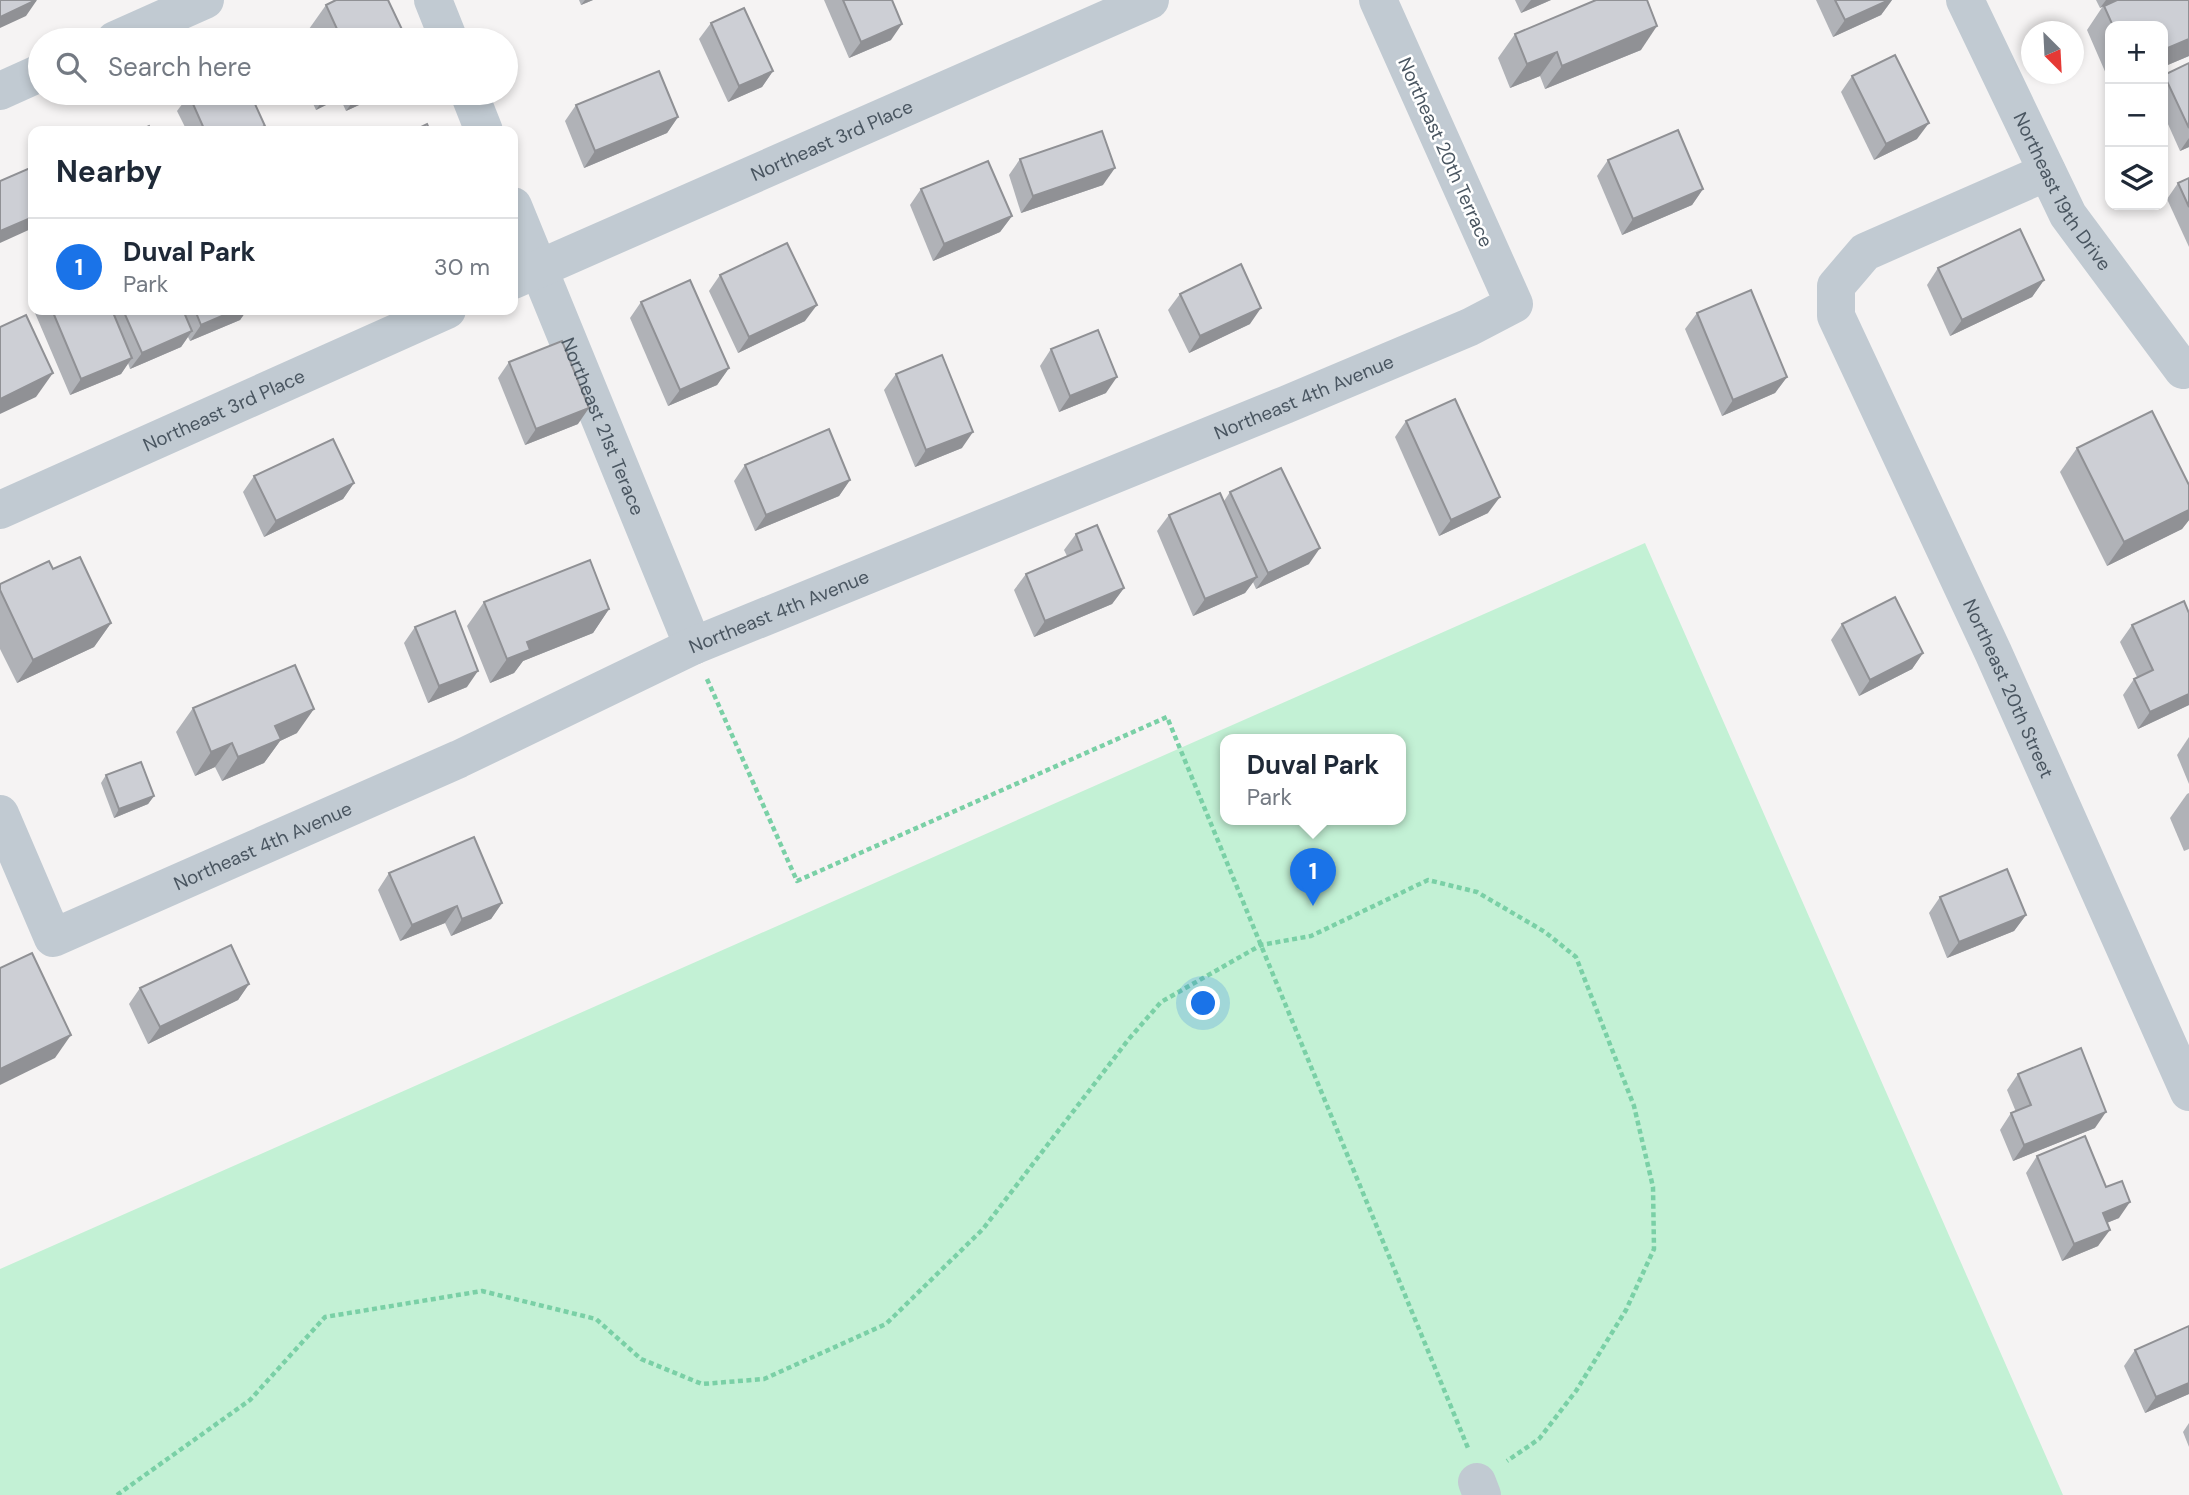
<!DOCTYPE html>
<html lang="en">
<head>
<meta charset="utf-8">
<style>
  body { margin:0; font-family:"DM Sans",sans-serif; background:#f2f2f3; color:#1f2937 }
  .controls { position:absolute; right:21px; top:21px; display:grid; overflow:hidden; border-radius:14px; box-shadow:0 4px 10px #0003 }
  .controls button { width:63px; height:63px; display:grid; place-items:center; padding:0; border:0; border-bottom:2px solid #e0e1e3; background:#fff; color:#1f2937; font:35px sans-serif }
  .compass { position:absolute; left:2021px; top:21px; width:63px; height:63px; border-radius:50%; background:#fff; box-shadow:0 4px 10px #0003; rotate:156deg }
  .you { position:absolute; left:1204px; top:1004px; width:24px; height:24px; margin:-18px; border:5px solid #fff; border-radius:50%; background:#1a73e8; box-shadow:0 0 0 10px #1a73e833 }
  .badge { display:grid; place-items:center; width:46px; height:46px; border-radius:50%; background:#1a73e8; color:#fff; font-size:23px; font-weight:700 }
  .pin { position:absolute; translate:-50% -58px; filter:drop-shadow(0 2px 4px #0008) }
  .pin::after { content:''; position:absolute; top:37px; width:24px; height:21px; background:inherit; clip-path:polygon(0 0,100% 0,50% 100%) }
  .popup { position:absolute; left:1220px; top:734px; width:186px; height:91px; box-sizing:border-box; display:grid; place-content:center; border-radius:14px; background:#fff; filter:drop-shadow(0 2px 5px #0005); font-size:23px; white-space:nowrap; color:#747a83 }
  .popup b { font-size:26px; color:#1f2937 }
  .popup::after { content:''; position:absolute; left:50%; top:100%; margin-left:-14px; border:14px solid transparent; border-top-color:#fff }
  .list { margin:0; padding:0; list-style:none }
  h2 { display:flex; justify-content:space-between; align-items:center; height:91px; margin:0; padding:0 28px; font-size:30px }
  h2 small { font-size:23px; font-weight:400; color:#747a83 }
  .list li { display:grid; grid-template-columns:46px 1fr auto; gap:21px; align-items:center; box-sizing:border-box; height:98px; padding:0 28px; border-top:2px solid #e0e1e3 }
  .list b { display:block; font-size:26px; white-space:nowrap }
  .list p { margin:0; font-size:23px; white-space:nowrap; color:#747a83 }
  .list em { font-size:23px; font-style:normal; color:#747a83 }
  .icon { flex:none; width:38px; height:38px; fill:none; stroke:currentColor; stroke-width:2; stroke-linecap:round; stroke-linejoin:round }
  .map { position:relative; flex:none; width:2189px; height:1495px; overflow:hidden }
  .search { position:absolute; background:#fff; box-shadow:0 4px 10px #0003; left:28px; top:28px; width:490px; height:77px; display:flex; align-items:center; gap:18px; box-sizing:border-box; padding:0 24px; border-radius:38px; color:#747a83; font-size:26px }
  .panel { position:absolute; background:#fff; box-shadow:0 4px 10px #0003; left:28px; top:126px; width:490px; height:189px; border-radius:14px }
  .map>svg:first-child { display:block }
</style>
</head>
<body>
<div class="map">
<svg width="2189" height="1495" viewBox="0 0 2189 1495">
  <rect width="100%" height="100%" fill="#f5f3f3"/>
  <path fill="#c3f1d5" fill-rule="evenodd" d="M1645 543 2063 1495H0V1269ZM1226 740H1400V820H1226Z"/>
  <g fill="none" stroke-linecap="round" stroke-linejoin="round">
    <g stroke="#7ad0a6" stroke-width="4.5" stroke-dasharray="5 3.5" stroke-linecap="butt">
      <polyline points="707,679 797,881 1167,717 1468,1448"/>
      <polyline points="117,1495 250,1400 325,1317 482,1291 596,1319 641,1359 702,1384 764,1379 886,1324 983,1229 1128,1040 1161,1002 1261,945 1311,936 1428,880 1477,892 1545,932 1576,957 1634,1106 1653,1187 1654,1249 1626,1310 1576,1391 1539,1439 1507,1461"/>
    </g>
    <g stroke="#c1cad2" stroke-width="38">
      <polyline points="433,0 449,40"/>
      <path id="s1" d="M1965 0 2068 215 2183 370"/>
      <polyline points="115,40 205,0"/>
      <polyline points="0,91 40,73"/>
      <polyline points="469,93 484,131"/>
      <path id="s2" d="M2047 172 1865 252 1836 286V316L1993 652 2189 1092"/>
      <path id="s3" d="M513 206 693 646"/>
      <path id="s4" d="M513 280 1150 0"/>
      <path id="s5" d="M0 510 447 310"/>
      <path id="s6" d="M0 814 53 938 459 759 693 646 1285 405 1470 327 1514 304 1378 0"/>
      <polyline points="1477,1482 1482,1495"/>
    </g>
  </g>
  <g fill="#b0b2b7">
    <polygon points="579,0 593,0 581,5"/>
    <polygon points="824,0 892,0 891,40 849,58"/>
    <polygon points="1515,0 1551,0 1521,13"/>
    <polygon points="1816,0 1892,0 1881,15 1833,37"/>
    <polygon points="2096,0 2189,0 2189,56 2163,67 2163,26 2110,26 2110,83 2087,30 2103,6 2100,8"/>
    <polygon points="326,5 407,40 315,40 309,29"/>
    <polygon points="711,23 773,71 762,87 728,102 699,39"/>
    <polygon points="1515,34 1641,50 1545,89 1540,76 1510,88 1498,58"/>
    <polygon points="2189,63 2189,147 2180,151 2163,113 2163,77"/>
    <polygon points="1852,76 1917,139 1874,160 1841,92"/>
    <polygon points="308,93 385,93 346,111 340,98 316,110"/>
    <polygon points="189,95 265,126 261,131 187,131 177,111"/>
    <polygon points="576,105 678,117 667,133 584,168 565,121"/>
    <polygon points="1020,159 1103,185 1021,213 1009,175"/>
    <polygon points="1608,160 1703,189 1692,205 1622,235 1597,176"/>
    <polygon points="2189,178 2189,247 2167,199 2178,183"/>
    <polygon points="921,189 1012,216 1000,232 933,261 910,205"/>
    <polygon points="1938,268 2044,280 2032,297 1950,336 1927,285"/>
    <polygon points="720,275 805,321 738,353 709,291"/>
    <polygon points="1180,294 1250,324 1189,353 1168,310"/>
    <polygon points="641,302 729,368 717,385 668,406 630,318"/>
    <polygon points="37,310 247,310 240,320 190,341 188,337 181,347 130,369 128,363 121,374 70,395 35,313"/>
    <polygon points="1697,313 1787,377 1775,393 1722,416 1685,329"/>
    <polygon points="1051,349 1106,393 1059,412 1040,366"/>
    <polygon points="509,362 578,424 525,445 498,378"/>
    <polygon points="896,374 962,448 915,467 884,390"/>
    <polygon points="1406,421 1488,513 1439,536 1395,437"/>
    <polygon points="2077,448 2189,485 2189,520 2182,529 2107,566 2060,472"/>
    <polygon points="745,465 850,480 839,496 755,531 734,481"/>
    <polygon points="254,476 354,483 343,499 264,537 243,492"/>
    <polygon points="1230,492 1309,564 1256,589 1253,582 1245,593 1193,616 1157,531 1169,515 1224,501"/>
    <polygon points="1076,534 1124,588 1112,604 1034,637 1014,590 1026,574 1067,556 1064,550"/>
    <polygon points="53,569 111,623 94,647 17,683 0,649 0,584"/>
    <polygon points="484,602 609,609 593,633 523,661 514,673 490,683 467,626"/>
    <polygon points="1842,624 1923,653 1912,669 1859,696 1831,640"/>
    <polygon points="2132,625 2189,705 2138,729 2123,695 2134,679 2137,677 2120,642"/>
    <polygon points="415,627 467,687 428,703 404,643"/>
    <polygon points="193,708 297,733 280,741 264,763 222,781 215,767 195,776 176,732"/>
    <polygon points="2189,737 2189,784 2177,755"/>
    <polygon points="106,775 154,796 148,804 114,818 101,783"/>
    <polygon points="2189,793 2189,849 2184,851 2170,818 2187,794"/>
    <polygon points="389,873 502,903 491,919 451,936 445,923 400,941 378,890"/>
    <polygon points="1940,897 2026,915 2014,931 1947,958 1929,913"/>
    <polygon points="249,984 238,1000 148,1044 129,1004 140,988"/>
    <polygon points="2018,1074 2095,1128 2013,1161 2000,1130 2011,1113 2016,1112 2007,1090"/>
    <polygon points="2037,1156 2119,1218 2107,1223 2098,1246 2062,1261 2026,1173"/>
    <polygon points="2189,1326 2189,1394 2145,1413 2124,1366 2135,1350"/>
    <polygon points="2189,1423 2189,1447 2183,1432"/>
  </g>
  <g fill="#909195">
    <polygon points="37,0 26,16 0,28 0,17"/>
    <polygon points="585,0 593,0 581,5"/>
    <polygon points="1531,0 1551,0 1521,13"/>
    <polygon points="1889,0 1892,0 1881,15 1833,37 1845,20"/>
    <polygon points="2106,0 2117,0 2100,8"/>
    <polygon points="902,24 891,40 849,58 861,42"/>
    <polygon points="1657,26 1641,50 1545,89 1562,66"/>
    <polygon points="2189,39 2189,56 2163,67 2163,50"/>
    <polygon points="1557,52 1540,76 1510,88 1527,64"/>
    <polygon points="773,71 762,87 728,102 739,86"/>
    <polygon points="328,93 344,93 340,98 316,110"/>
    <polygon points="359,93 385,93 346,111"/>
    <polygon points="678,117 667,133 584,168 595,151"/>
    <polygon points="1929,123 1917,139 1874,160 1886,144"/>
    <polygon points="265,126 261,131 253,131"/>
    <polygon points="2189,138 2189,147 2180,151"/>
    <polygon points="1115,168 1103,185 1021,213 1033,196"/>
    <polygon points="1703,189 1692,205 1622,235 1633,219"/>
    <polygon points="1012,216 1000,232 933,261 944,244"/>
    <polygon points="33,217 33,228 0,243 0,231"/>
    <polygon points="2044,280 2032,297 1950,336 1962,320"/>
    <polygon points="817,305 805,321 738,353 749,337"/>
    <polygon points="1261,308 1250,324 1189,353 1200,336"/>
    <polygon points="236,310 247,310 240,320 190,341 201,325"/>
    <polygon points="192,331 181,347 130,369 142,353"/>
    <polygon points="132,358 121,374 70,395 81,379"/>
    <polygon points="729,368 717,385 668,406 680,390"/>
    <polygon points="53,373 36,397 0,414 0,399"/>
    <polygon points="1117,377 1106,393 1059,412 1070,396"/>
    <polygon points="1787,377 1775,393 1722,416 1733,400"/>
    <polygon points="589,408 578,424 525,445 536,429"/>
    <polygon points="973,432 962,448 915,467 926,450"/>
    <polygon points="850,480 839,496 755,531 766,515"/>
    <polygon points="354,483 343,499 264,537 276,521"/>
    <polygon points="1500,497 1488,513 1439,536 1451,520"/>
    <polygon points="2189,510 2189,520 2182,529 2107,566 2124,542"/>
    <polygon points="1320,548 1309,564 1256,589 1268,573"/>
    <polygon points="1257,577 1245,593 1193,616 1205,599"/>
    <polygon points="1124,588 1112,604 1034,637 1045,621"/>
    <polygon points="609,609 593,633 523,661 514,673 490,683 507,659 527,642"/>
    <polygon points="111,623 94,647 17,683 33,660"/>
    <polygon points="1923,653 1912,669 1859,696 1870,680"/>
    <polygon points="478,671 467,687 428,703 439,686"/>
    <polygon points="2189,694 2189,705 2138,729 2150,712"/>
    <polygon points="314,709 297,733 280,741 264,763 222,781 238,757 275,726"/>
    <polygon points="232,743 215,767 195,776 211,752"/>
    <polygon points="154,796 148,804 114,818 119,809"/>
    <polygon points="502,903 491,919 451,936 462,919"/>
    <polygon points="457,906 445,923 400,941 412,925"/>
    <polygon points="2026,915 2014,931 1947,958 1959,942"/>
    <polygon points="249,984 238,1000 148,1044 160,1027"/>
    <polygon points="71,1035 55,1058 0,1085 0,1069"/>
    <polygon points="2106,1112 2095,1128 2013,1161 2024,1145"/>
    <polygon points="2130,1202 2119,1218 2091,1229 2103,1213"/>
    <polygon points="2110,1230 2098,1246 2062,1261 2074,1244"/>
    <polygon points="2189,1383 2189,1394 2145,1413 2156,1397"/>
  </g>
  <g fill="#cdcfd5" stroke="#909195" stroke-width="2">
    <polygon points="0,0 36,0 0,17"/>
    <polygon points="336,0 388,0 407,40 342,40 326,5"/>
    <polygon points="843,0 892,0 902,24 861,42"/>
    <polygon points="1596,0 1647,0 1657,26 1562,66 1557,52 1527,64 1515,34"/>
    <polygon points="1835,0 1889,0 1845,20"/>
    <polygon points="2117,0 2189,0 2189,39 2163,50 2163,26 2113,26 2104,6"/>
    <polygon points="744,8 773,71 739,86 711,23"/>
    <polygon points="1895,55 1929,123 1886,144 1852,76"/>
    <polygon points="2189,63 2189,128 2164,75"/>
    <polygon points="659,71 678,117 595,151 576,105"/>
    <polygon points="193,93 250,93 265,126 253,131 205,131 189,95"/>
    <polygon points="427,124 430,131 413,131"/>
    <polygon points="149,126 151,131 138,131"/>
    <polygon points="1678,130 1703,189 1633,219 1608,160"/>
    <polygon points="1102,131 1115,168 1033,196 1020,159"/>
    <polygon points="988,161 1012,216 944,244 921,189"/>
    <polygon points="30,168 33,176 33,217 0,231 0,181"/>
    <polygon points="2189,178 2189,207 2178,183"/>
    <polygon points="2020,229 2044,280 1962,320 1938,268"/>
    <polygon points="787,243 817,305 749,337 720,275"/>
    <polygon points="1241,264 1261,308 1200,336 1180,294"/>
    <polygon points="690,280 729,368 680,390 641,302"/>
    <polygon points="1751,290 1787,377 1733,400 1697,313"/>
    <polygon points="52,310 112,310 132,358 81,379"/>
    <polygon points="123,310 183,310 192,331 142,353"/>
    <polygon points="195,310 236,310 201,325"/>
    <polygon points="26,315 53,373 0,399 0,327"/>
    <polygon points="1098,330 1117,377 1070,396 1051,349"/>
    <polygon points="562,341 589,408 536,429 509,362"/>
    <polygon points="942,355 973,432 926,450 896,374"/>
    <polygon points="1455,399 1500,497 1451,520 1406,421"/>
    <polygon points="2152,411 2189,485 2189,510 2124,542 2077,448"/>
    <polygon points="829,429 850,480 766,515 745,465"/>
    <polygon points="333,439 354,483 276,521 254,476"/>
    <polygon points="1281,468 1320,548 1268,573 1230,492"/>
    <polygon points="1220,493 1257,577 1205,599 1169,515"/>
    <polygon points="1097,525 1124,588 1045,621 1026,574 1082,550 1076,534"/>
    <polygon points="80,557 111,623 33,660 0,590 0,584 49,561 53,569"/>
    <polygon points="590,560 609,609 527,642 530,650 507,659 484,602"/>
    <polygon points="1895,597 1923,653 1870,680 1842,624"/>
    <polygon points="2184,601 2189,613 2189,694 2150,712 2134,679 2153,670 2132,625"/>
    <polygon points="455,611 478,671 439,686 415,627"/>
    <polygon points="295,665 314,709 275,726 281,739 238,757 232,743 211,752 193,708"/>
    <polygon points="141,762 154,796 119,809 106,775"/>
    <polygon points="474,837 502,903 462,919 457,906 412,925 389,873"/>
    <polygon points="2007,869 2026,915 1959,942 1940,897"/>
    <polygon points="231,945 249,984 160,1027 140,988"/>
    <polygon points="32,953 71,1035 0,1069 0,968"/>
    <polygon points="2081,1048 2106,1112 2024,1145 2011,1113 2031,1105 2018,1074"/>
    <polygon points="2085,1136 2106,1187 2122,1181 2130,1202 2103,1213 2110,1230 2074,1244 2037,1156"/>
    <polygon points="2189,1326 2189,1383 2156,1397 2135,1350"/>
  </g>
  <g text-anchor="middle" stroke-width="5" stroke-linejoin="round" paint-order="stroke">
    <g font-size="19" fill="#4a5661" stroke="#fff">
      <text dy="7" stroke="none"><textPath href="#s4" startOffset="348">Northeast 3rd Place</textPath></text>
      <text transform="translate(1446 152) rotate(66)" y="7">Northeast 20th Terrace</text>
      <text dy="7" stroke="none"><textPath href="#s1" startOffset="215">Northeast 19th Drive</textPath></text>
      <text dy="7" stroke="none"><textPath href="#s6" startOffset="1498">Northeast 4th Avenue</textPath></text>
      <text dy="7" stroke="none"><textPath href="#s5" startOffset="245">Northeast 3rd Place</textPath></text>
      <text dy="7" stroke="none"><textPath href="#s3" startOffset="238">Northeast 21st Terace</textPath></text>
      <text dy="7" stroke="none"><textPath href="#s6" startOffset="931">Northeast 4th Avenue</textPath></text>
      <text dy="7" stroke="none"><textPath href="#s2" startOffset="684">Northeast 20th Street</textPath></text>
      <text dy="7" stroke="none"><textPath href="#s6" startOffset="364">Northeast 4th Avenue</textPath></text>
    </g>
  </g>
</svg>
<div class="controls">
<button>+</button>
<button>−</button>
<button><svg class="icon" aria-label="layers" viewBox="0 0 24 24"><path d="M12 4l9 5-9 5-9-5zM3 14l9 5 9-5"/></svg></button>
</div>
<svg class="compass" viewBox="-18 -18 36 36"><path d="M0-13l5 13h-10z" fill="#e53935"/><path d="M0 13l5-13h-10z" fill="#747a83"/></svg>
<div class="you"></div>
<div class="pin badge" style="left:1313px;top:906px">1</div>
<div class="popup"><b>Duval Park</b>Park</div>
<div class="search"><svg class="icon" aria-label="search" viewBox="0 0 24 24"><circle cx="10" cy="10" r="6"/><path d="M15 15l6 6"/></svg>Search here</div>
<section class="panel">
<h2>Nearby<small></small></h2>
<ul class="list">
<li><span class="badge">1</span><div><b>Duval Park</b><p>Park</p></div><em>30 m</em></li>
</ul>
</section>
</div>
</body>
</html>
